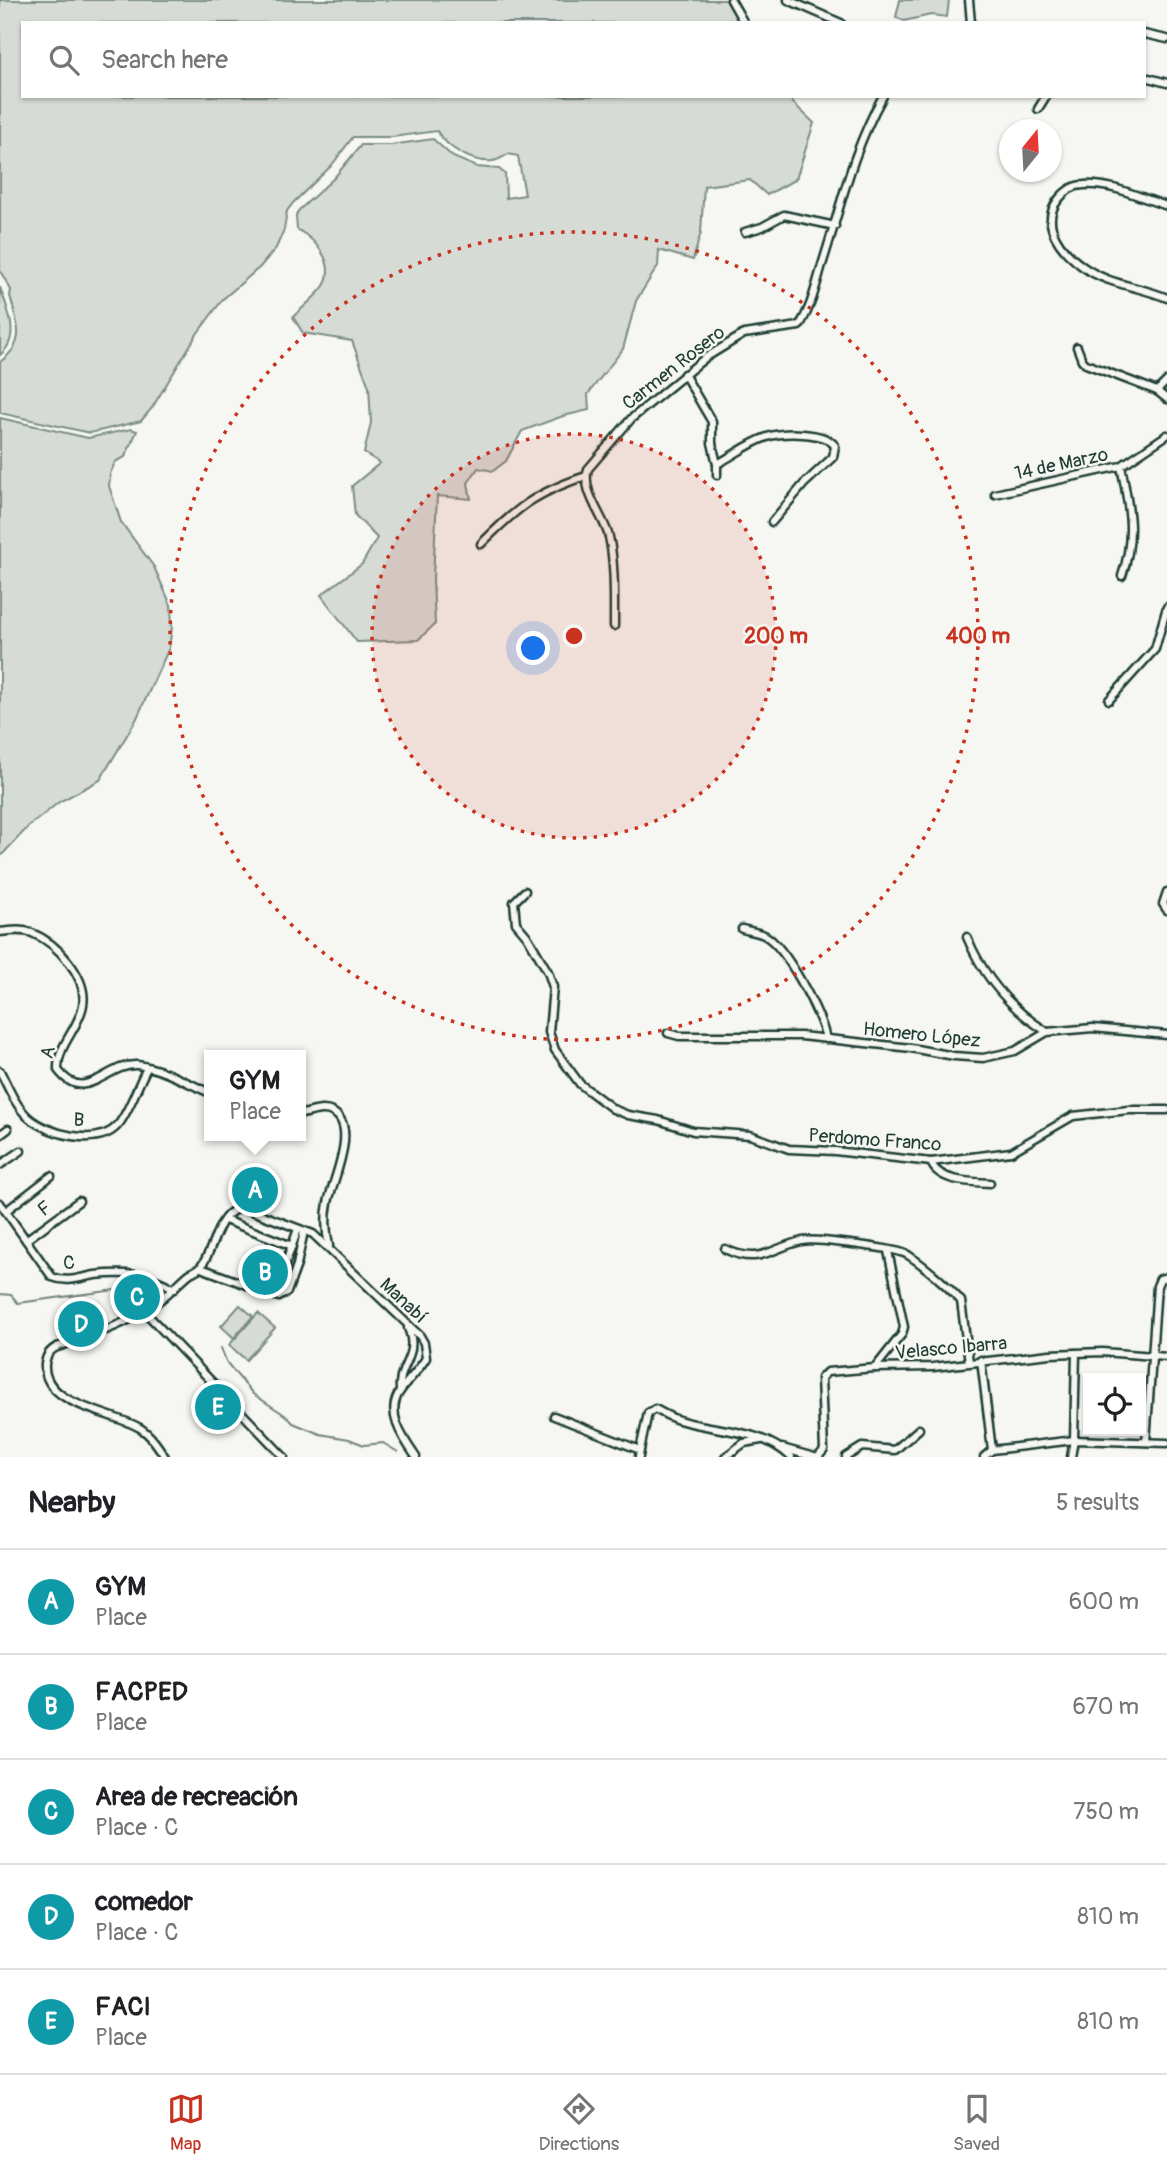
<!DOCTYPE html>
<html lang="en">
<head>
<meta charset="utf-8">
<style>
  body { margin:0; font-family:Pangolin,sans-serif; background:#f2f2f2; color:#202124 }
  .controls { position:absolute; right:21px; bottom:21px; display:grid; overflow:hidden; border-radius:0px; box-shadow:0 2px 5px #0004 }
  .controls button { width:63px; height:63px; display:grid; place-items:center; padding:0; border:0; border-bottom:2px solid #e0e0e0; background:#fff; color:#202124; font:35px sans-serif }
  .compass { position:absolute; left:999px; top:119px; width:63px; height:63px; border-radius:50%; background:#fff; box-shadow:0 2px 5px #0004; rotate:18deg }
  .you { position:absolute; left:534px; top:649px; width:24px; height:24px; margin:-18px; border:5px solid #fff; border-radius:50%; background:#1a73e8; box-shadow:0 0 0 10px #1a73e833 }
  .badge { display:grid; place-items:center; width:46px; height:46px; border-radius:50%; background:#c8321e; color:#fff; font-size:23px; font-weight:700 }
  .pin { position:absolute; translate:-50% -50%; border:4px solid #fff; box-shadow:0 2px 7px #0006 }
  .popup { position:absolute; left:204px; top:1050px; width:102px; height:91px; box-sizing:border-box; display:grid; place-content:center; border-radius:0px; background:#fff; filter:drop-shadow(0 2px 5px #0005); font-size:23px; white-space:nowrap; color:#757577 }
  .popup b { font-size:26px; color:#202124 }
  .popup::after { content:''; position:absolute; left:50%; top:100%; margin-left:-14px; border:14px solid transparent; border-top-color:#fff }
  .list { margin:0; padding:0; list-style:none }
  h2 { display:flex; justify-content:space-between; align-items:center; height:91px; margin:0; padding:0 28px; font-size:30px }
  h2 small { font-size:23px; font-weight:400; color:#757577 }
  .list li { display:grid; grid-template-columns:46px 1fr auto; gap:21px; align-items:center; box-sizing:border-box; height:105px; padding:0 28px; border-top:2px solid #e0e0e0 }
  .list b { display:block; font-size:26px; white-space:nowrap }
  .list p { margin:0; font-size:23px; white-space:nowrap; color:#757577 }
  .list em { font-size:23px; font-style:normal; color:#757577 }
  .icon { flex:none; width:38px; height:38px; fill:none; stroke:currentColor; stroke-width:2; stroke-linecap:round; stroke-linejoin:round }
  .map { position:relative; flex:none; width:1167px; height:1457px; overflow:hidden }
  .search { position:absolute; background:#fff; box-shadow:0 2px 5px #0004; left:21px; right:21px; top:21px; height:77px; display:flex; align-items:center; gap:18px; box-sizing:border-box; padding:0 24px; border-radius:0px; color:#757577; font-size:26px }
  .sheet { height:616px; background:#fff }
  nav { display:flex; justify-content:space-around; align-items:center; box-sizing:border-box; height:98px; border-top:2px solid #e0e0e0; background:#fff; font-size:19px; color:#757577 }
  nav a { display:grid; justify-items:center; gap:4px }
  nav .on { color:#c8321e }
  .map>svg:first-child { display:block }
</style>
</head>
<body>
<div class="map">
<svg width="1167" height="1457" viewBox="0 0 1167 1457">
  <rect width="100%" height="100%" fill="#f6f6f2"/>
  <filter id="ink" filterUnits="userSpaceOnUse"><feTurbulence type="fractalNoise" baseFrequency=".0143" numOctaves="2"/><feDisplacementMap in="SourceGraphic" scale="14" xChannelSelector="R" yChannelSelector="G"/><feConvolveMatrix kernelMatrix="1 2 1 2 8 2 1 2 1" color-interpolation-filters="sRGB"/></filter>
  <g filter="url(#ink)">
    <g fill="#d6dbd6" stroke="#7a8c85" stroke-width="2">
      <path d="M0 0H728L741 23H23V96H793L792 102 814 123 796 179 767 195 750 180 704 186 701 232 693 260 659 250 658 266 636 301 623 349 588 394 589 410 563 416 522 431 506 461 493 471 478 468 468 483 471 499 437 496 433 579 435 624 418 640 357 642 321 595 362 564 377 538 355 515 352 486 380 463 364 453 371 423 369 387 352 341 303 333 293 317C301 308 320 294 325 284 336 261 314 239 297 229L296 216 298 211 334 178 361 145H391L433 139 453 157 477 167 499 169 505 174 506 198 525 195 518 156 508 154C503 157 498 161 492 161 472 163 447 148 437 131L392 137H353L331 166 293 203 287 211 284 230 276 248 260 267 223 299 197 334 152 408 141 421 90 433 0 413V362C28 342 17 323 10 296L11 290 0 271Z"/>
      <polygon points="900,0 949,0 947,17 931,15 904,21 896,17"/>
      <path d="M0 287C7 309 22 337 0 355Z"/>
      <polygon points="0,418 88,438 131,429 137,431 125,457 115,462 110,474 109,486 121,522 154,567 171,605 172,627 169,648 136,720 100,780 59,802 28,827 0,857"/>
      <polygon points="240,1305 253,1316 234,1338 221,1326"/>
      <polygon points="258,1313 275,1328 246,1360 229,1345"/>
    </g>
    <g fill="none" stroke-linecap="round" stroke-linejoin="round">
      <g stroke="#72847d" stroke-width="2">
        <polyline points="0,1294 11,1295 18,1303 138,1287 155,1290"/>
        <polyline points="221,1348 227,1363 253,1394 288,1417 293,1423 320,1434 349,1439 364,1445 383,1443 398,1452"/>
      </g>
      <g stroke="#1f3d34" stroke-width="11">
        <g id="street">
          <polyline points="731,0 744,23"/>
          <polyline points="788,0 841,23"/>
          <polyline points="969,0 971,23"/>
          <polyline points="1144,34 1167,39"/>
          <polyline points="1149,78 1167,83"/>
          <polyline points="1038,109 1046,96"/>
          <path d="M1167 206C1141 198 1112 183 1084 185 1073 185 1065 191 1058 200 1039 225 1062 251 1082 266 1108 285 1139 286 1167 298"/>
          <polyline points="745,232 762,227 784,215 835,226"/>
          <polyline points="1077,347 1082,360 1086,364 1157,391 1167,399"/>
          <polyline points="684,374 712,422 712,443 717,464 717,475"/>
          <polyline points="1157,391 1167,381"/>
          <path d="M717 464C733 456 749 443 767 437 783 432 825 431 835 446L833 457 804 484 772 522"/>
          <path d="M1121 466C1129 507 1136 535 1122 576"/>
          <polyline points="995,494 1121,466 1167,435"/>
          <path d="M481 544C518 507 535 493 586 476"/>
          <path d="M614 626C614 599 615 563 609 537 604 516 581 492 588 469L631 419 705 358 744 334 799 326C811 309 816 285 822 265 841 206 852 151 883 96"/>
          <polyline points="1109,700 1155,649 1167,607"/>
          <polyline points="525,891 514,902 516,923 527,936 548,972 553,987 549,1032 555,1050 580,1084 613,1109 628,1115 658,1120 693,1131 750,1135 789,1149 835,1151 931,1162 1011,1152 1073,1116 1129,1110 1167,1110"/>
          <polyline points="1167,892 1163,904 1167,910"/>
          <path d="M742 929C749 931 757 932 764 935 786 946 821 1014 826 1039"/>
          <path d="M0 932C11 931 22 929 32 933 57 943 88 977 83 1005 79 1029 57 1045 58 1070 85 1106 107 1063 137 1065 162 1068 187 1083 210 1093"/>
          <path d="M967 937C983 976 1011 1009 1047 1032"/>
          <polyline points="668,1033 679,1036 801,1036 911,1048 954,1056 983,1058 1015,1051 1047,1032 1093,1028 1167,1035"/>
          <path d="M0 1071C8 1087 15 1105 28 1117 47 1134 98 1148 118 1125 129 1112 138 1084 147 1068"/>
          <path d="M300 1114C311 1113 322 1107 332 1112 360 1125 332 1181 328 1203 325 1217 326 1232 329 1246"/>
          <polyline points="0,1135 8,1129"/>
          <path d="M931 1162C938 1182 971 1182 990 1183"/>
          <polyline points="0,1165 21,1151"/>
          <path d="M0 1203 52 1277C67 1283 79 1278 95 1275 123 1272 150 1273 174 1289"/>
          <polyline points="6,1211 51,1176"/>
          <polyline points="225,1220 292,1246"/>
          <polyline points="26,1240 79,1201"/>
          <path d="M725 1249C760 1266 770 1248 802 1241 814 1238 900 1249 908 1255 925 1266 948 1286 961 1301L969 1362"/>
          <polyline points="201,1268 279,1297 287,1292 297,1265 304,1231"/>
          <polyline points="274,1295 298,1229"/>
          <polyline points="144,1311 284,1457"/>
          <polyline points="981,1360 992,1450"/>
          <polyline points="875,1368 902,1334 904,1327 888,1251"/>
          <path d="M400 1391C397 1366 420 1356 408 1328"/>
          <polyline points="554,1416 640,1450 639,1457"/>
          <polyline points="1146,1442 1157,1286 1160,1279 1167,1277"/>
          <polyline points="782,1448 814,1457"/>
          <path d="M640 1450 648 1413 655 1409C663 1413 671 1418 679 1420 718 1432 760 1428 791 1457"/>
          <path d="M165 1457C158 1446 151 1435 140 1428 114 1412 42 1406 45 1364 46 1355 50 1350 57 1347 89 1336 124 1326 152 1306 166 1297 176 1285 189 1274 193 1271 199 1270 202 1265 215 1247 218 1208 244 1208L313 1234 420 1336 424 1343 426 1358C419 1370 409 1379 401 1390 384 1412 403 1438 416 1457"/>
          <polyline points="725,1457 744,1443 761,1440"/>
          <polyline points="818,1457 824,1450 821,1378 827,1372 875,1368 933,1367 1050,1354 1102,1352 1167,1357"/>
          <polyline points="846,1457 862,1447 895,1450 919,1429"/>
          <polyline points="984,1457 992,1450 1074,1440 1167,1443"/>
          <polyline points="1071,1457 1074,1440 1076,1353"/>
        </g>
      </g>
      <use href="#street" stroke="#f6f6f2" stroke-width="6"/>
    </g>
  </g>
  <circle cx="574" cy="636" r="202" fill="#c8321e" fill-opacity=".12"/>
  <g fill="none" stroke="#c8321e" stroke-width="3.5" stroke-dasharray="3.5 7">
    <circle cx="574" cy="636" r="202"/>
    <circle cx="574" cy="636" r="404"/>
  </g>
  <g text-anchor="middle" stroke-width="5" stroke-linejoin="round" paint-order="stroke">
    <g font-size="19" fill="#1f3d34" stroke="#f6f6f2">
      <text transform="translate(673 367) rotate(-38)" y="7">Carmen Rosero</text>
      <text transform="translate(1061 463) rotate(-12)" y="7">14 de Marzo</text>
      <text transform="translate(922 1034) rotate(6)" y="7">Homero López</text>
      <text transform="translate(47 1052) rotate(-76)" y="7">A</text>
      <text transform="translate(79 1119) rotate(5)" y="7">B</text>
      <text transform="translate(875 1139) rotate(4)" y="7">Perdomo Franco</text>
      <text transform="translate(44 1208) rotate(-37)" y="7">F</text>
      <text transform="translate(69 1262) rotate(-1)" y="7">C</text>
      <text transform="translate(404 1300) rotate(43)" y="7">Manabí</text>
      <text transform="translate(951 1347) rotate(-5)" y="7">Velasco Ibarra</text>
    </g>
  </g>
  <circle cx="574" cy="636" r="10" fill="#c8321e" stroke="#f6f6f2" stroke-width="3.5"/>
  <g font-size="21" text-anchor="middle" font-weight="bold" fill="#c8321e" stroke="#f6f6f2" stroke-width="5" stroke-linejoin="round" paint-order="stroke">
    <text x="776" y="643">200 m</text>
    <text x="978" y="643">400 m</text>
  </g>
</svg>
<div class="controls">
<button><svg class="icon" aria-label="locate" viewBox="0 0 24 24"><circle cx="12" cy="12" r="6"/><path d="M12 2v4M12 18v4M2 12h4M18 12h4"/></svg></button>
</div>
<svg class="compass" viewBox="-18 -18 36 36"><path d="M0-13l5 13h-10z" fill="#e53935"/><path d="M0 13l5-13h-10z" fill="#757577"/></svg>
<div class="you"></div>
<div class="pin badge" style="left:255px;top:1190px;background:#0f9aa8">A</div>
<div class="popup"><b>GYM</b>Place</div>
<div class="pin badge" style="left:265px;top:1272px;background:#0f9aa8">B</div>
<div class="pin badge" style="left:137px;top:1297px;background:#0f9aa8">C</div>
<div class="pin badge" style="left:81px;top:1324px;background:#0f9aa8">D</div>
<div class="pin badge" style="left:218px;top:1407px;background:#0f9aa8">E</div>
<div class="search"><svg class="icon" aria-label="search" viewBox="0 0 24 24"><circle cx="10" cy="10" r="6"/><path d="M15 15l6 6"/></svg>Search here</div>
</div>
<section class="sheet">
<h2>Nearby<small>5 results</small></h2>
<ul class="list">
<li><span class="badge" style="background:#0f9aa8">A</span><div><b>GYM</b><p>Place</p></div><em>600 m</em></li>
<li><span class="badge" style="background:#0f9aa8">B</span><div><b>FACPED</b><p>Place</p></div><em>670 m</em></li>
<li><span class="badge" style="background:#0f9aa8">C</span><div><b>Area de recreación</b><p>Place · C</p></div><em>750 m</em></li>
<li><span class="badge" style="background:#0f9aa8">D</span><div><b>comedor</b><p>Place · C</p></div><em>810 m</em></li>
<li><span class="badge" style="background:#0f9aa8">E</span><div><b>FACI</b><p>Place</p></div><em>810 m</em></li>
</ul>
</section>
<nav>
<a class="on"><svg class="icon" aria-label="map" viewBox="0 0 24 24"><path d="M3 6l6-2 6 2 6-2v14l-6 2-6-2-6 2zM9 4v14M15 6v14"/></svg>Map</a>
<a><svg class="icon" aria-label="directions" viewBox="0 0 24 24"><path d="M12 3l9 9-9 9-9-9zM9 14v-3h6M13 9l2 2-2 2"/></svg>Directions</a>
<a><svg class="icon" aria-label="saved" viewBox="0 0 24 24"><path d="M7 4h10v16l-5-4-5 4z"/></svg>Saved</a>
</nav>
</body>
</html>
